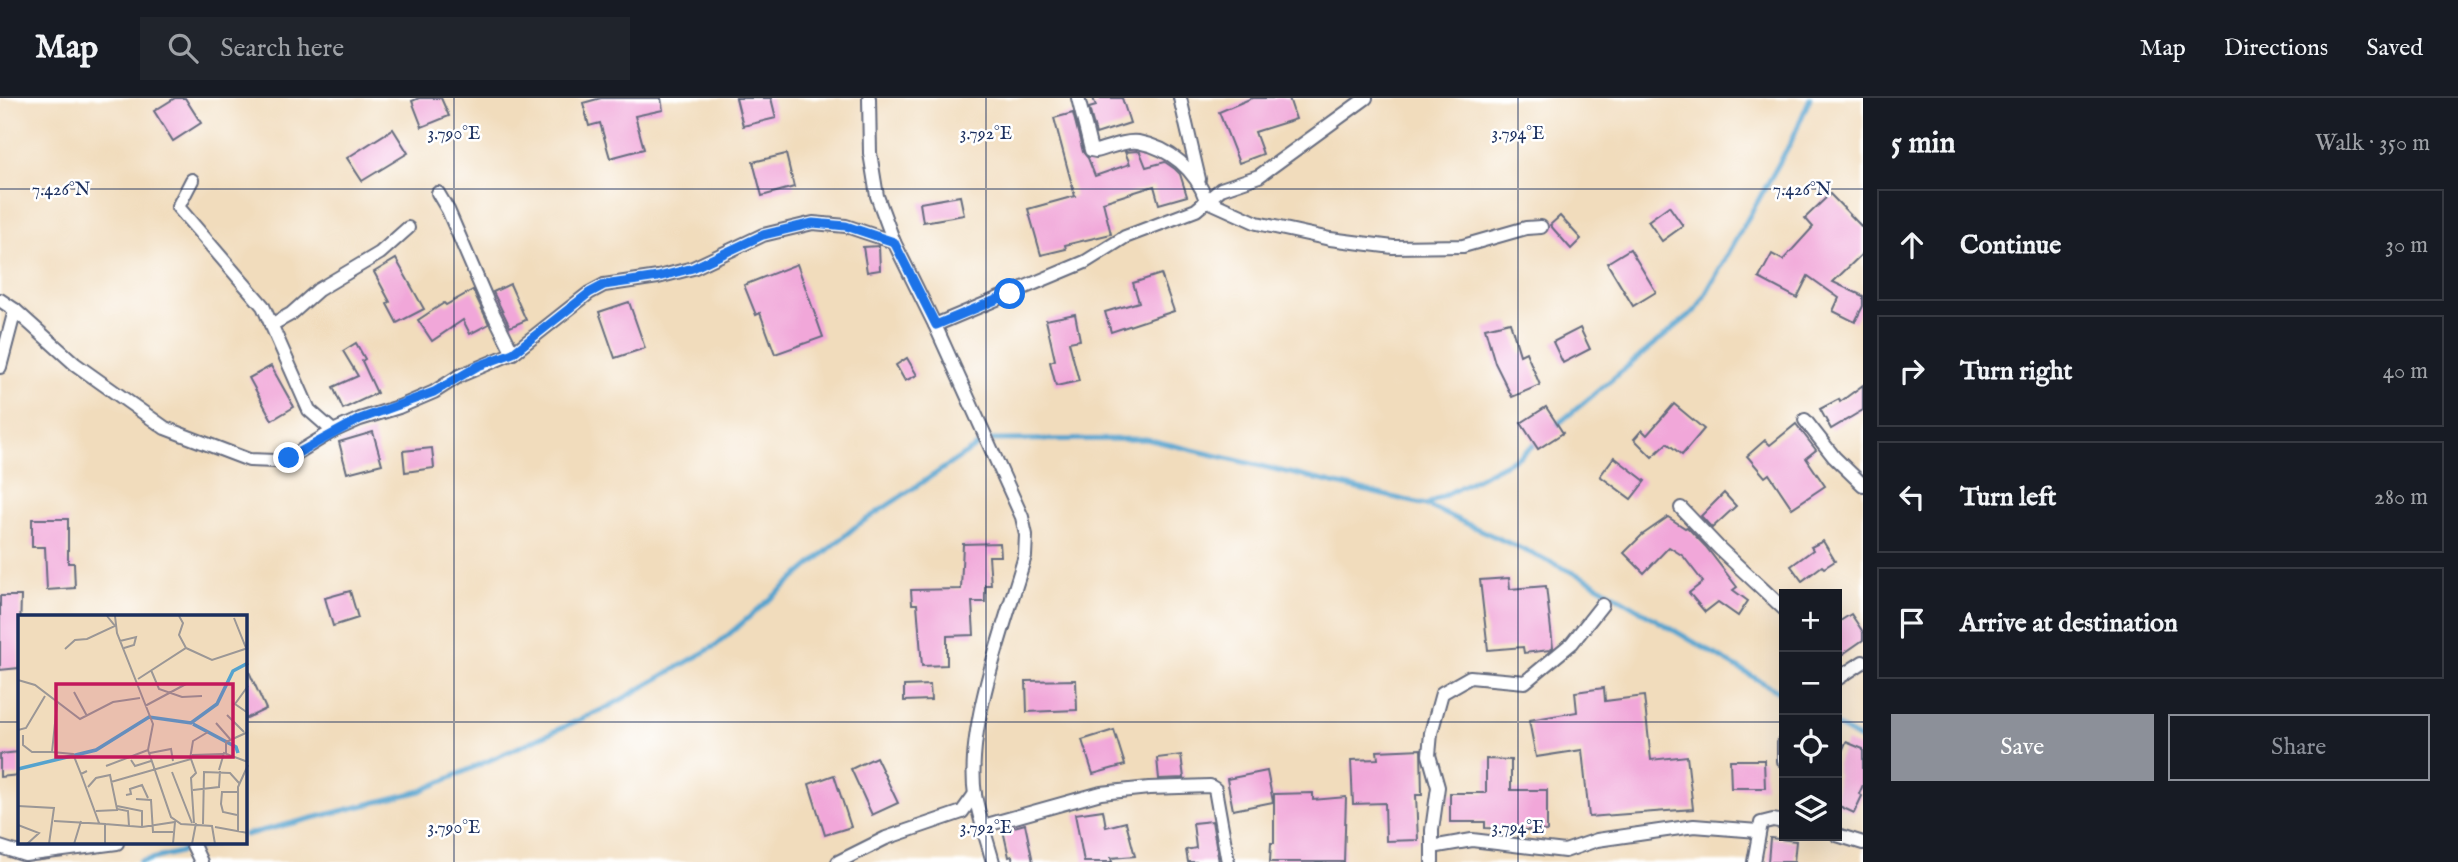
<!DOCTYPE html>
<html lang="en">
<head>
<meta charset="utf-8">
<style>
  body { margin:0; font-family:"IM FELL English",serif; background:#20242c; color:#f1f3f6 }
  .controls { position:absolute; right:21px; bottom:21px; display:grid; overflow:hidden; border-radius:0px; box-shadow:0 7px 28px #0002 }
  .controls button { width:63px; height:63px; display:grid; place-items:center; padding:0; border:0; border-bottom:2px solid #363941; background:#171b24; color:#f1f3f6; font:35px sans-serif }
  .stop { position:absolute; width:21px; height:21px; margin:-16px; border:5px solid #1a73e8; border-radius:50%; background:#fff }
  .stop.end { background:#1a73e8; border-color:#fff; box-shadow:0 2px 7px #0008 }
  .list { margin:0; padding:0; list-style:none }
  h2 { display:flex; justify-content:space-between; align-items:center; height:91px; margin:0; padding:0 28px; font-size:30px }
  h2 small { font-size:23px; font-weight:400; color:#9ea1a6 }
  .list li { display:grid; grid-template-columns:46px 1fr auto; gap:21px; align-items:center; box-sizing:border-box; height:112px; margin:0 14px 14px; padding:0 14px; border:2px solid #363941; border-radius:0px }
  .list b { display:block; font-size:26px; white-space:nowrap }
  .list em { font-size:23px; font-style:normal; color:#9ea1a6 }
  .actions { display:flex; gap:14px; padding:21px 28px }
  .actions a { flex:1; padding:16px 0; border:2px solid #8c9099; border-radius:0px; text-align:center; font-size:24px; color:#8c9099 }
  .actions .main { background:#8c9099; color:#fff }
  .icon { flex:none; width:38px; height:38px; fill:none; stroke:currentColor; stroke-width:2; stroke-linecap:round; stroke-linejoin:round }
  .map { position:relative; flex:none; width:1863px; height:764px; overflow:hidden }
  header { display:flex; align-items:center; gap:42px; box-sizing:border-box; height:98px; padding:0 35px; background:#171b24; border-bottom:2px solid #363941 }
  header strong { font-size:33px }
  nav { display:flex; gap:38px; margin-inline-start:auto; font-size:24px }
  .search { width:490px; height:63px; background:#20242c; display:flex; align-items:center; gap:18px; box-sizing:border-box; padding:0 24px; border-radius:0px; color:#9ea1a6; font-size:26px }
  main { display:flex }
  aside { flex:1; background:#171b24 }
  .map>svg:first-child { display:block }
</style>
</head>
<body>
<header>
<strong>Map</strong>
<div class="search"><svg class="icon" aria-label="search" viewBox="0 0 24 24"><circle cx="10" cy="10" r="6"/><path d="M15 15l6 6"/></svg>Search here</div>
<nav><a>Map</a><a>Directions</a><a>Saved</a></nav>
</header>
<main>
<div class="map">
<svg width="1863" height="764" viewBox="0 0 1863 764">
  <rect width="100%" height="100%" fill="#fff"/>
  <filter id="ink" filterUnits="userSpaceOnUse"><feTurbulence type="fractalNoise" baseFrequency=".0143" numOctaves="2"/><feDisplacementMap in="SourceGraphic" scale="14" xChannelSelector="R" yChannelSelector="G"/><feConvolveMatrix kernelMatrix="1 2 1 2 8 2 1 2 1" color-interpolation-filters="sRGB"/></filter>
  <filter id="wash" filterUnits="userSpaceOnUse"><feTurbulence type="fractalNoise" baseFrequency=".00686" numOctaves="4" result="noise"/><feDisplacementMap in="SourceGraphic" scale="28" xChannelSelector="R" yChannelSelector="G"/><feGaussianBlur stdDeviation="1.57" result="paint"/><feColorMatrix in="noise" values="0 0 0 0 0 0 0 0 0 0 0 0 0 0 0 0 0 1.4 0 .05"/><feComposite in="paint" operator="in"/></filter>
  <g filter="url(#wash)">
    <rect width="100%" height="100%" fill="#f1dcbc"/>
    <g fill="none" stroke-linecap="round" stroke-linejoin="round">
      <g stroke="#55a3ce" stroke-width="5">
        <polyline points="1552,331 1697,211 1791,44 1810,0"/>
        <polyline points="1426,407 1585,480 1784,597"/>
        <polyline points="1837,628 1863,643"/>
        <polyline points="245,737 421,693 610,608 715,548 855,429 986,342 1146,341 1426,407 1520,358 1539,342"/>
        <polyline points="140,764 216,745"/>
      </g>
    </g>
    <g id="blocks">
      <g fill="#f1a7d9">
        <polygon points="175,0 185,0 201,25 173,43 154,13"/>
        <polygon points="419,0 441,0 449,18 422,29 412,3"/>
        <polygon points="601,0 661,0 663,12 635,18 644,51 610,60 600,25 589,28 583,5"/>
        <polygon points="736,0 771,0 776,20 743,28"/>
        <polygon points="1093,0 1122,0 1130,25 1096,36 1089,10 1096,8"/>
        <polygon points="1252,0 1289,0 1296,21 1255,34 1263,56 1239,65 1219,14"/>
        <polygon points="1073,15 1083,54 1088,60 1095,78 1130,66 1125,54 1137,53 1140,54 1146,69 1165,64 1175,71 1180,76 1187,98 1159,106 1154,88 1103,104 1111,136 1065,147 1066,151 1041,157 1028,111 1075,98 1054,20"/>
        <polygon points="393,31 408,55 362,83 347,60"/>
        <polygon points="786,56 794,89 762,98 753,64"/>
        <polygon points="1830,96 1863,130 1863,155 1833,184 1863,198 1863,208 1855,224 1833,213 1839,200 1808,178 1797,200 1759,180 1772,156 1783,162 1813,129 1805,120"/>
        <polygon points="960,98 964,117 923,124 920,105"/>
        <polygon points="1669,108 1683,128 1662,143 1648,123"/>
        <polygon points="1560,118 1581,141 1571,151 1550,127"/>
        <polygon points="879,148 880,172 867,174 863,149"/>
        <polygon points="1630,151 1656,194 1633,208 1607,165"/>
        <polygon points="396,161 424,211 397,225 387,206 390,204 374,174"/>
        <polygon points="797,166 823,239 775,256 760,215 756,217 744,187"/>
        <polygon points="1161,176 1174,213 1111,234 1105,214 1139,204 1133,185"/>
        <polygon points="510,186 526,222 510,229 493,194"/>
        <polygon points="473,192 489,226 470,236 463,222 432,243 418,222 444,205 446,207"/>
        <polygon points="629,204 645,250 615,260 599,214"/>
        <polygon points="1075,216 1080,242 1069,244 1079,283 1056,288 1050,264 1055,262 1046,222"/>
        <polygon points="1510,224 1520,257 1526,254 1540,287 1512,299 1495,265 1485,230"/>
        <polygon points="1580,230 1590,251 1563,265 1553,244"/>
        <polygon points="356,245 365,261 362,263 377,295 343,311 333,289 358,278 343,253"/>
        <polygon points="907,260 917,277 905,283 896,267"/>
        <polygon points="271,268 294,309 272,322 249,280"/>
        <polygon points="1863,287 1863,312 1831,331 1820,311 1839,301 1840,304"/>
        <polygon points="1674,306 1704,331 1682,357 1667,345 1652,359 1634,341 1642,332 1647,337"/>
        <polygon points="1546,309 1563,335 1538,351 1521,325"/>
        <polygon points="1796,326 1816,352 1806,360 1825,388 1792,410 1769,376 1765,379 1747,358 1765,342 1770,347"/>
        <polygon points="373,334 382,366 347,375 339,344"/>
        <polygon points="432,350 434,370 405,374 403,353"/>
        <polygon points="1614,359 1645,383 1631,401 1600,378"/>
        <polygon points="1724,395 1736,408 1712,430 1701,418"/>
        <polygon points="1668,419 1685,430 1687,429 1706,449 1737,489 1733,492 1748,503 1738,518 1718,504 1705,514 1689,495 1703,484 1683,458 1669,449 1644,475 1624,455 1642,437"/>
        <polygon points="32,421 68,421 68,465 74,465 75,490 47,492 45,449 32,449"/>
        <polygon points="1823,443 1835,463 1824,470 1822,468 1802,483 1791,468 1813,452 1811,449"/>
        <polygon points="1000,445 1001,458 989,458 991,487 985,487 985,504 972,504 974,537 947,538 947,567 922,568 917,506 912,506 911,492 961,491 963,446"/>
        <polygon points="1509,480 1510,491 1546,488 1553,550 1550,552 1524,555 1523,549 1488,552 1480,482"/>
        <polygon points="350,493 358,520 333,528 325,500"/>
        <polygon points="0,498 21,498 19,570 0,572"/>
        <polygon points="1851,516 1863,534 1863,542 1837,560 1837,525"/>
        <polygon points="245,565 266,611 245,621"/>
        <polygon points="1076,582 1077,612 1027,614 1026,583"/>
        <polygon points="930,587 931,602 904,603 904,588"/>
        <polygon points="1604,590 1605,603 1644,598 1651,662 1687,658 1693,711 1589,719 1582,652 1536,659 1529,622 1577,614 1575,594"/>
        <polygon points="1114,632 1125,667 1093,676 1082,642"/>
        <polygon points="1846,644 1863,651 1863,687 1859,696 1862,698 1854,715 1837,707 1837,665"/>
        <polygon points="1421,651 1422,697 1416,697 1418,742 1386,743 1385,705 1353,706 1351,662 1378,661 1377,653"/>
        <polygon points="19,654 19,677 0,679 0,656"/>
        <polygon points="1181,657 1184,680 1159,681 1157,660"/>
        <polygon points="876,659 898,705 872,717 851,671"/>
        <polygon points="1486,661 1511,662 1511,692 1547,692 1547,733 1485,730 1485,724 1450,724 1450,695 1486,695"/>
        <polygon points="1730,662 1764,662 1765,690 1731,690"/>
        <polygon points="1267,673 1273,704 1233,712 1227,681"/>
        <polygon points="834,677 851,729 825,737 809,686"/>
        <polygon points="1313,695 1313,702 1346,699 1344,764 1270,764 1271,745 1274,745 1274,696"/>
        <polygon points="1103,712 1106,729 1126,724 1135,758 1111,760 1112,764 1084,764 1075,716"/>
        <polygon points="1212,723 1219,764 1188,764 1186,752 1196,750 1193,725"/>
        <polygon points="1025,726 1033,764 1013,764 1012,758 1009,759 1003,732"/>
        <polygon points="1770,740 1796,743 1794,764 1768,764"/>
      </g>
    </g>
  </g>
  <g filter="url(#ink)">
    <use href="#blocks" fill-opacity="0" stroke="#666c7f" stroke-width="2"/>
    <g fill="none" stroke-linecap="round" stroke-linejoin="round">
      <g stroke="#666c7f" stroke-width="16">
        <g id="street">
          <path d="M869 0 870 55 877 98 894 144 935 227 1022 419 1026 437 1025 458C1006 524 965 629 975 697 979 719 987 742 993 764"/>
          <path d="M1078 0 1091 52 1096 53C1108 50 1126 42 1138 44 1170 50 1196 72 1206 102L1257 125 1330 141 1393 149 1463 148 1526 130 1541 129"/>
          <polyline points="1180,0 1199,81"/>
          <polyline points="192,82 178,109 263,208 309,312 333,333"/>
          <polyline points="438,95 448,112 488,205 513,255"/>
          <polyline points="0,202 15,212 75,266 165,330 249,362 276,363 289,360 333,333 360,321 399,309 434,294 459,278 513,255 589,195 604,187 658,179 693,170 763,137 813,125 846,128 894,144"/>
          <polyline points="271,227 291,216 318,192 380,155 408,130"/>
          <polyline points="935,227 1085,164 1125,139 1196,112 1221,91 1259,78 1366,0"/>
          <polyline points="0,269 15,212"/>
          <polyline points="1805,322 1834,359 1863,387"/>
          <polyline points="1681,410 1720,451 1784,511"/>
          <polyline points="1837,581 1863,564"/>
          <polyline points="1784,645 1784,663"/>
          <polyline points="983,728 1101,695 1149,690 1210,688 1215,691 1228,764"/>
          <polyline points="1837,737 1863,745"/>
          <polyline points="192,745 201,764"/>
          <polyline points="0,749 25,757 117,745"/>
          <polyline points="1432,749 1472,742 1565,753 1597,742 1694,728 1758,733"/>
          <polyline points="838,764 886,740 962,714 975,696"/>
          <polyline points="1432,764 1432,732 1438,689 1429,657 1431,635 1442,595 1470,579 1525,584 1572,545 1602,507"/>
          <polyline points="1754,764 1761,725 1773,722 1784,724"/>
        </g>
      </g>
      <use href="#street" stroke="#fff" stroke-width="12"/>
    </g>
  </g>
  <g fill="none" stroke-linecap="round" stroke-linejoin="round" filter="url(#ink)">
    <polyline stroke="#1a73e8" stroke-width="9" points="289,360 360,321 434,294 478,268 513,255 589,195 604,187 658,179 693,170 763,137 813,125 846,128 894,144 936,227 1010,196"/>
  </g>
  <path fill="none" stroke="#1b2f5e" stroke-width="2" stroke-opacity="0.45" d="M454 0V764M986 0V764M1518 0V764M0 91H1863M0 624H19M245 624H1784M1837 624H1863"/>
  <g transform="translate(18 517)">
    <rect width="229" height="229" fill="#f1dcbc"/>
    <path fill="none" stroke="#55a3ce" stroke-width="3.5" d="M175 109 218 132 220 138M0 154 78 135 131 102 173 108 199 89 215 56 230 48"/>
    <path fill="none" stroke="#9b9796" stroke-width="2" d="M97 1 99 18 135 109 130 135 153 202 163 209 194 211 197 229M161 1 165 8 161 20 168 33M216 3 228 33M102 26 118 22 116 30 106 33M47 34 57 25 69 24 97 11 89 1M133 55 141 74 164 82 184 81M120 64 168 33 194 45 230 33M0 65 17 70 62 104 95 87 122 83M230 71 217 89 230 98M56 77 69 101M127 91 168 69M209 100 226 117M198 108 212 124M0 115 8 113 27 81M5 120V130L14 137H34L39 89M34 137 55 139 63 159M132 138 153 134 155 146M208 138V127L230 117M174 140 205 139M172 144 175 126 190 117M113 145 117 151 133 146M88 151 130 135M201 155 206 138 230 147M69 156 63 159 81 208M154 157 174 208M93 167 173 144 178 158 173 163 176 208M70 172 78 163 92 160 99 194 110 196 111 211M175 175 201 172 202 156M108 180 113 179 112 174 124 170 130 183M118 184 133 185 135 217H155M0 191 36 193 31 229M99 191 124 196V212M78 196 100 195M219 200 205 197 203 189 204 177H220M36 206 87 209V229M87 209 124 212 157 207 155 229M185 209 186 157 212 158 221 168M0 210 21 218 9 229M197 212 230 218M220 216V172L230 150M56 229 63 206M174 229 178 208"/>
    <path fill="#c2185b" fill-opacity="0.15" stroke="#c2185b" stroke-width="3.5" d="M38 69H215V142H38Z"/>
    <rect width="229" height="229" fill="none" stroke="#1b2f5e" stroke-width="3.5"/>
  </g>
  <g font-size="18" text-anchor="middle" fill="#1b2f5e" stroke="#fff" stroke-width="5" stroke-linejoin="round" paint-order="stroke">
    <text x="454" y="41">3.790°E</text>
    <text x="986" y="41">3.792°E</text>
    <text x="1518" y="41">3.794°E</text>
    <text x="61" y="97">7.426°N</text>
    <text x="1802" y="97">7.426°N</text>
    <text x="454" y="735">3.790°E</text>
    <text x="986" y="735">3.792°E</text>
    <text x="1518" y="735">3.794°E</text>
  </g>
</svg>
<div class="controls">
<button>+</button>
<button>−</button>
<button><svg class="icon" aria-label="locate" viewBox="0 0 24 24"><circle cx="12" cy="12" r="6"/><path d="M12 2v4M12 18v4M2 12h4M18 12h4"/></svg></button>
<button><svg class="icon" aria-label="layers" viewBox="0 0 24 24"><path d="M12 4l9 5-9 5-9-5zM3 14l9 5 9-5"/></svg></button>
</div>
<div class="stop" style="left:1010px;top:196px"></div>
<div class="stop end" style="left:289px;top:360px"></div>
</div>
<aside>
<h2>5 min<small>Walk · 350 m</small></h2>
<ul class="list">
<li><svg class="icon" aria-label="ahead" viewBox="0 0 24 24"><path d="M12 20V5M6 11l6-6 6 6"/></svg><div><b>Continue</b></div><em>30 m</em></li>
<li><svg class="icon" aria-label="right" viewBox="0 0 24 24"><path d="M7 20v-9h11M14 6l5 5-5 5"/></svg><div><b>Turn right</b></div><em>40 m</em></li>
<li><svg class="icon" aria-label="left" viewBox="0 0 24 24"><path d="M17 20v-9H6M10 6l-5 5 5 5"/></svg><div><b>Turn left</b></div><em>280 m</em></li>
<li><svg class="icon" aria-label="arrive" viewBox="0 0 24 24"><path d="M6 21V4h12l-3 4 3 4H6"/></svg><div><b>Arrive at destination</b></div></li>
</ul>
<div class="actions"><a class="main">Save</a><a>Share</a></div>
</aside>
</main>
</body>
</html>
